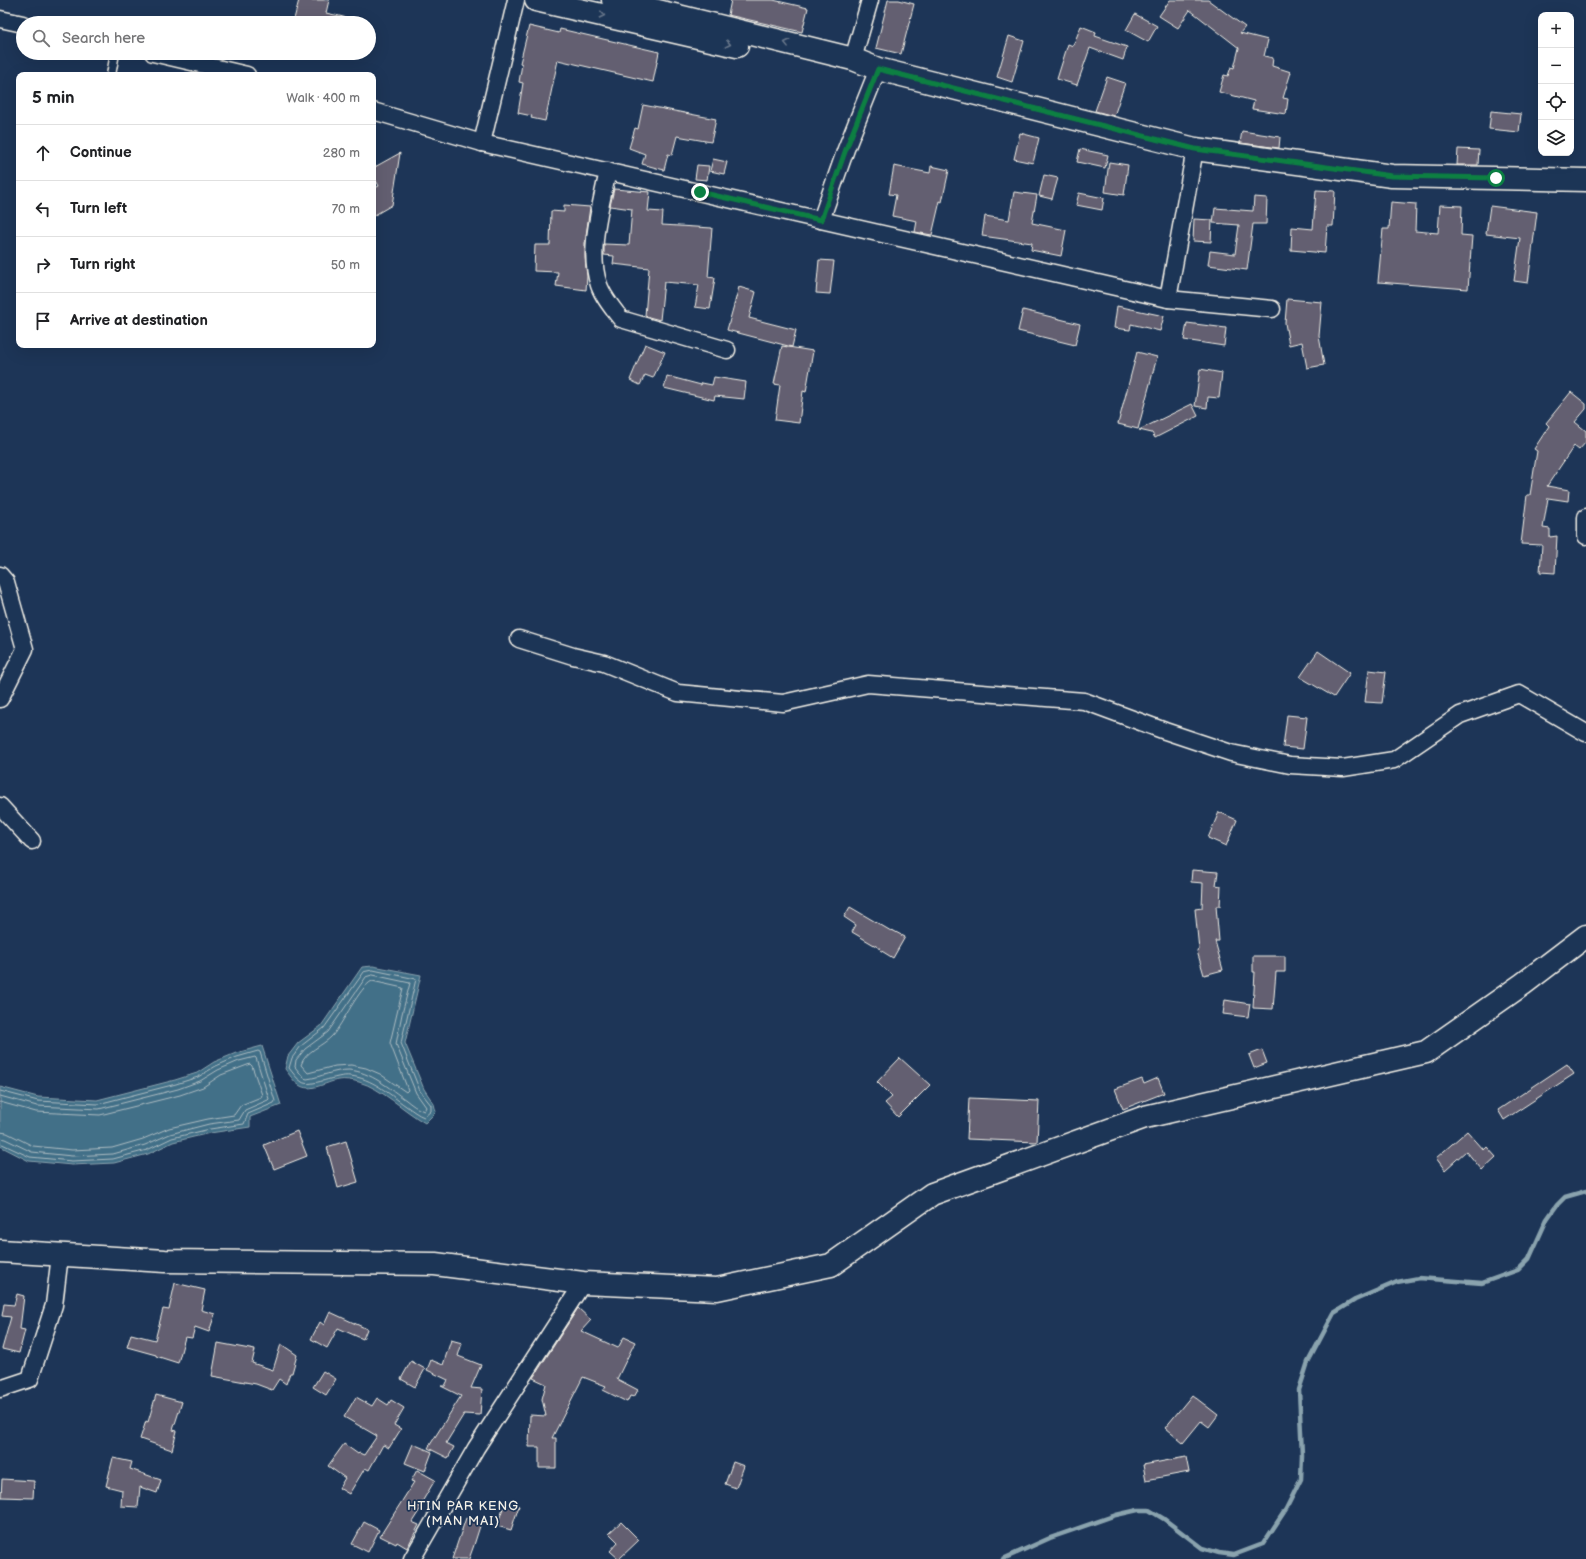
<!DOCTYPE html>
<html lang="en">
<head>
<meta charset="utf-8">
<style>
  body { margin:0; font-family:"Balsamiq Sans",sans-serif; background:#f2f2f2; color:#202124 }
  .controls { position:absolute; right:12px; top:12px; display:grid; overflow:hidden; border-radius:8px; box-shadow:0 4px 16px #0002 }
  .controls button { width:36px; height:36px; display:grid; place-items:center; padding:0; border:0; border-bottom:1px solid #e0e0e0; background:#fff; color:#202124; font:20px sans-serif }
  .stop { position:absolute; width:12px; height:12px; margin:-9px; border:3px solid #0b8043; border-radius:50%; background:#fff }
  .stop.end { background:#0b8043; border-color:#fff; box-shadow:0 1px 4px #0008 }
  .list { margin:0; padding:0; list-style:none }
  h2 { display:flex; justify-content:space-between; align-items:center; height:52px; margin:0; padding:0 16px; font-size:17px }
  h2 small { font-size:13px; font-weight:400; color:#757577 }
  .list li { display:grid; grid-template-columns:26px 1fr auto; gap:12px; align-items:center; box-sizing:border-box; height:56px; padding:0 16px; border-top:1px solid #e0e0e0 }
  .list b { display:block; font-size:15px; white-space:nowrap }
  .list em { font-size:13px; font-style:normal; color:#757577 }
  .icon { flex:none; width:22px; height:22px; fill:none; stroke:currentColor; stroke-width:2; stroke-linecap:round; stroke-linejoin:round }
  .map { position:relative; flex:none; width:1586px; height:1559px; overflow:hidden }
  .search { position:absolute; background:#fff; box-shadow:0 4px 16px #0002; left:16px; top:16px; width:360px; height:44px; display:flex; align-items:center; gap:10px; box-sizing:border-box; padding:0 14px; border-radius:22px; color:#757577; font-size:15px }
  .panel { position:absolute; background:#fff; box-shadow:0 4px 16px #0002; left:16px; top:72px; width:360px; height:276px; border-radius:8px }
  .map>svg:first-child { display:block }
</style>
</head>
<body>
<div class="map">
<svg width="1586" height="1559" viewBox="0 0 1586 1559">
  <rect width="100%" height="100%" fill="#1d3557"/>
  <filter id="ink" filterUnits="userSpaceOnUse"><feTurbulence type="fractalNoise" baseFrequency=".025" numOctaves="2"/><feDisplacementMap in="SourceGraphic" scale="8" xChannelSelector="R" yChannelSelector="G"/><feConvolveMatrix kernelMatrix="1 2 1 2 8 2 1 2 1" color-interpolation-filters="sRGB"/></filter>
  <g filter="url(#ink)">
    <g fill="#436f88" stroke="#8aa3ae">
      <path d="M373 966 421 975 405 1043 424 1089 434 1104 436 1112 425 1123C404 1111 381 1088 359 1082 352 1080 345 1079 338 1080 326 1082 310 1093 299 1085 294 1082 289 1074 285 1069L288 1056 298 1043 321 1026 362 967Z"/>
      <polygon points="262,1046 281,1105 250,1117 250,1127 210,1133 173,1142 148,1154 114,1163 72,1165 29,1161 0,1146 0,1087 38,1097 97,1100 175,1080 197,1073 214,1062 236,1053"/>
    </g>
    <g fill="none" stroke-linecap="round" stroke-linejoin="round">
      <g stroke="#adbdc2" stroke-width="1">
        <path d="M373 970 416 979 401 1043 420 1091 431 1105V1111L424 1117C418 1115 412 1110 406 1106 389 1094 372 1078 350 1076 337 1074 310 1088 302 1082 297 1079 293 1073 289 1068L292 1058 301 1046 324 1028 364 972Z"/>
        <path d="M373 975 410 983 402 1014 396 1044 416 1093 426 1107 424 1111C417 1109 411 1104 406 1100 389 1088 371 1072 349 1070 334 1070 321 1077 307 1079L304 1078 295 1067 296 1060 305 1049 328 1032 366 977Z"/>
        <path d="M372 981 403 988 390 1043 408 1090 406 1092 380 1074 366 1068 351 1065 335 1066 308 1073 301 1065C305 1051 323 1046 332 1036 343 1024 359 987 372 981Z"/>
        <polyline points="0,1091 38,1101 98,1104 176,1084 198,1077 216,1066 237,1057 258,1051 260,1052 275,1101 274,1103 248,1114 244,1124 210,1129 172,1138 147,1150 113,1159 72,1161 30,1157 0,1143"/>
        <polyline points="0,1096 37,1106 99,1109 178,1089 200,1081 218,1070 239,1061 255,1057 256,1058 269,1099 268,1100 245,1110 239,1120 209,1124 170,1134 145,1145 113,1154 72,1156 32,1152 5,1139 0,1138"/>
        <polyline points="0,1102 36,1112 100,1115 180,1095 203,1087 221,1075 250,1064 252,1066 262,1095 261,1097 241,1105 234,1115 208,1119 169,1128 143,1139 112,1148 72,1150 33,1146 7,1133 0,1132"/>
      </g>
      <polyline stroke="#8aa3ae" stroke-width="4.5" points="1003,1559 1050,1538 1116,1515 1138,1510 1149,1510 1164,1519 1202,1548 1219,1553 1234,1555 1263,1544 1286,1509 1301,1479 1302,1455 1299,1390 1308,1362 1334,1313 1355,1300 1397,1282 1419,1278 1482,1283 1518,1270 1529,1259 1547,1219 1557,1205 1565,1197 1586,1191"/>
    </g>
    <g fill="#635f71" stroke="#f4f1e8">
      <polygon points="299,0 329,0 326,13 348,18 348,23 293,23"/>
      <polygon points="731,0 773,0 808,8 802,32 728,15"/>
      <polygon points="888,0 899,0 914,4 901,54 876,48"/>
      <polygon points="1170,0 1208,0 1245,27 1240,33 1268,40 1264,56 1273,58 1272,66 1291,72 1283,98 1288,99 1286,114 1252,109 1254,101 1219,92 1224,75 1228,76 1231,67 1234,68 1239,48 1190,10 1178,28 1159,16"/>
      <polygon points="1135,14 1157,26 1148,42 1126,30"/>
      <polygon points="529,26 559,33 560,29 659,52 653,82 558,60 545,121 531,118 532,116 518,113 523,83 519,82 522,64 520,63"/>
      <polygon points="1081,26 1096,32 1095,36 1127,47 1123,60 1090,48 1077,85 1057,79 1068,44 1073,46"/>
      <polygon points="1009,36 1024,41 1012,82 997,77"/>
      <polygon points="1107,77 1125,83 1114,116 1095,111"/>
      <polygon points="643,105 716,119 711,142 677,136 672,155 668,154 664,170 642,164 645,154 629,148 635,128 638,129"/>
      <polygon points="1491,111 1521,114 1519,132 1489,129"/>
      <polygon points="1242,131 1280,137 1279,148 1240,143"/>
      <polygon points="1020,133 1039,138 1033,163 1014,159"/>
      <polygon points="1080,149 1108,155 1105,168 1077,162"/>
      <polygon points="1458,149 1479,150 1478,165 1457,165"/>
      <polygon points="400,153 392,205 373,216 373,189 379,186 373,175 373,168"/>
      <polygon points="713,159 727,162 724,174 710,171"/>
      <polygon points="1109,162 1128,165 1124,195 1105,192"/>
      <polygon points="697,165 709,166 707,180 695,179"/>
      <polygon points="894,166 930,173 931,166 949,170 942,202 940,201 932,235 915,232 917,221 892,216 896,195 889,194"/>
      <polygon points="1044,175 1058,178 1052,199 1039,196"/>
      <polygon points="614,189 650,192 648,211 663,212 662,225 712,228 708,277 715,278 710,309 695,307 699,285 664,282 660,320 645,316 649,268 613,264 614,256 604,255 604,244 629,245 632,209 610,206"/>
      <polygon points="1316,190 1335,191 1333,226 1327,226 1325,253 1291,250 1292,227 1313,229"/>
      <polygon points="1014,192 1037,195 1032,223 1066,230 1061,256 1031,250 1032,243 982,236 985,216 1009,220"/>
      <polygon points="1079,193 1104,198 1102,210 1076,205"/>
      <polygon points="1254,197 1267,198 1266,224 1253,224 1247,270 1208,265 1210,251 1235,254 1239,225 1213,223 1215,208 1253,211"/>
      <polygon points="1391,202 1416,204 1415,231 1438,233 1440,205 1462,206 1461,235 1472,236 1468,289 1378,282 1383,229 1389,229"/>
      <polygon points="564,205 590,207 585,243 585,258 587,276 586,290 556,286 558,272 534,271 535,245 550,245 551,211 564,212"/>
      <polygon points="1490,206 1537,212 1528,283 1514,281 1520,238 1486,234"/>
      <polygon points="1194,219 1212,220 1211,242 1193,241"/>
      <polygon points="819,260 834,261 830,294 816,293"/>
      <polygon points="739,287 756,292 749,318 796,330 792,347 727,330"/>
      <polygon points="1287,299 1322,302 1319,336 1324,365 1307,368 1302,342 1289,345 1285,323"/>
      <polygon points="1117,306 1164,316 1160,331 1131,324 1130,330 1114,328"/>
      <polygon points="1023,310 1080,324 1075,345 1018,331"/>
      <polygon points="1187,323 1226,328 1224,346 1184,340"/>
      <polygon points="645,344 665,352 653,378 645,375 640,385 630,380"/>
      <polygon points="782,346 813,351 806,392 803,391 799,423 775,420 780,385 774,384"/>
      <polygon points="1137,352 1157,357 1138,429 1118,424"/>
      <polygon points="1200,369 1222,373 1219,398 1208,397 1207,408 1195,406"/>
      <polygon points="667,376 701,385 702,383 712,385 714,377 746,382 744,399 715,396 714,400 664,388"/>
      <polygon points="1571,392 1586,404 1586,409 1575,422 1586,431 1586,442 1579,450 1574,446 1547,486 1569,490 1568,501 1548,498 1543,528 1550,529 1550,537 1557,536 1555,573 1540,572 1542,545 1521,544 1527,495 1530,495 1537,451 1534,449 1549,426 1546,423"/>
      <polygon points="1192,404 1198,416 1155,438 1152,433 1139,430"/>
      <polygon points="1318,651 1350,673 1334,697 1300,677"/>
      <polygon points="1369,670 1386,672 1382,703 1365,702"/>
      <polygon points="1287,715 1307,717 1303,749 1283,747"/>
      <polygon points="1219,812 1237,820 1226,846 1208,838"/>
      <polygon points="1192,870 1218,872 1216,885 1221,886 1220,906 1216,906 1219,941 1215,941 1223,970 1204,975 1197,951 1199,950 1195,909 1202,908 1203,883 1191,882"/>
      <polygon points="850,907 891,931 892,930 905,937 893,958 880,950 881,949 852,932 856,925 844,917"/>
      <polygon points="1253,956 1285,956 1285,972 1276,972 1273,1009 1253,1008 1255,972 1253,972"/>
      <polygon points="1225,1000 1250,1004 1248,1017 1223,1014"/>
      <polygon points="1262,1050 1267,1063 1254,1068 1249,1055"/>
      <polygon points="900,1058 930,1085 898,1117 885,1103 892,1097 877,1082"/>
      <polygon points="1567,1064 1574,1074 1504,1120 1498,1110"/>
      <polygon points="1158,1078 1164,1093 1123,1109 1115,1089 1142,1079 1144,1084"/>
      <polygon points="969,1098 1039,1101 1037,1142 967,1139"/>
      <polygon points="297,1131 307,1156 274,1169 264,1145"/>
      <polygon points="1467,1131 1484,1150 1487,1147 1496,1157 1482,1170 1466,1151 1445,1170 1436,1158"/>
      <polygon points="346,1141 358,1182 338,1188 327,1147"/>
      <polygon points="175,1283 205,1290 201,1310 215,1314 209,1332 195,1327 192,1338 185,1337 178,1363 156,1356 156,1355 127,1347 131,1334 155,1340 163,1309 169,1310"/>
      <polygon points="17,1294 24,1296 20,1329 25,1330 19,1353 2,1349 11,1317 2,1316 4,1304 14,1305"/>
      <polygon points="578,1308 591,1320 581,1331 618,1348 624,1337 635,1342 617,1379 638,1390 634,1397 630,1396 627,1402 603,1390 606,1386 583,1377 552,1438 556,1438 556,1468 539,1468 539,1447 529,1447 530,1415 546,1416 542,1399 546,1384 533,1378"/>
      <polygon points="330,1312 367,1329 363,1339 338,1328 327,1348 311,1339 320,1322 324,1325"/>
      <polygon points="451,1340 462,1343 458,1356 481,1365 471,1388 482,1389 480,1415 464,1414 446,1443 454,1447 448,1458 428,1448 461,1396 441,1386 445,1386 448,1380 427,1370 431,1360 443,1365"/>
      <polygon points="218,1343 255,1350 252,1363 273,1370 281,1344 297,1355 292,1373 290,1373 286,1384 279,1379 272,1390 256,1384 212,1376"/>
      <polygon points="411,1361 425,1369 415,1387 401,1379"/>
      <polygon points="323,1371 336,1379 326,1395 313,1387"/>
      <polygon points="156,1395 182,1402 173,1430 177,1431 172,1450 140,1439 146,1421 148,1422"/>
      <polygon points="1192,1395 1218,1415 1209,1427 1201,1421 1183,1443 1165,1428"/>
      <polygon points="356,1397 372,1406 377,1398 388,1405 391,1400 404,1408 394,1425 401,1429 389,1448 383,1445 369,1470 365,1468 349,1494 339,1488 345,1478 328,1466 344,1444 358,1454 359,1453 364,1455 377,1436 344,1417"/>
      <polygon points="413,1444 432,1452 425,1471 405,1463"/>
      <polygon points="1186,1457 1189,1472 1146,1480 1143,1465"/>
      <polygon points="113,1458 132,1462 130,1469 161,1480 157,1493 140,1487 138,1507 121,1506 122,1490 106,1486"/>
      <polygon points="733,1462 744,1466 736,1488 725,1484"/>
      <polygon points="417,1470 435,1480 419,1507 421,1508 412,1522 419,1525 407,1548 397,1542 396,1544 380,1536 414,1482 411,1481"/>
      <polygon points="2,1479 34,1481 33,1498 1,1497"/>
      <polygon points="505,1502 519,1506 511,1530 497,1526"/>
      <polygon points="466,1518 481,1523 474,1545 469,1559 452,1559"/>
      <polygon points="364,1522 379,1530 368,1552 352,1544"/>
      <polygon points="621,1522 639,1540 619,1559 610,1551 618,1542 609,1533"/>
    </g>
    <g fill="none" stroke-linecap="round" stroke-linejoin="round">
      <g stroke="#f4f1e8" stroke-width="11">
        <polyline id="lane" points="111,75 115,53"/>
      </g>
      <g stroke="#f4f1e8" stroke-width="19">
        <g id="street">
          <polyline points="0,19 23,24"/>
          <polyline points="153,53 247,75"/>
          <polyline points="853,59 870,0"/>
          <polyline points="373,111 482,143 1168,299 1272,309"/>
          <polyline points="482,143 516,0"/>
          <path d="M608 171C601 205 587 251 599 285 603 297 613 309 621 319L727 350"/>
          <polyline points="821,220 846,149 878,69"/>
          <polyline points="1168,299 1195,149"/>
          <polyline points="1586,517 1586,536"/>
          <polyline points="0,575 6,582 25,649 0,699"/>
          <polyline points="519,639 573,656 604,663 678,693 783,703 868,684 1084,701 1165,731 1231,753 1290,765 1343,768 1394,760 1460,715 1519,694 1586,733"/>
          <polyline points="0,806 32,841"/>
          <polyline points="0,1389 30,1379 54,1305 60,1255"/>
          <polyline points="412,1559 476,1448 583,1283"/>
        </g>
      </g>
      <g stroke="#f4f1e8" stroke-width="25">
        <g id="secondary">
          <polyline points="536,0 737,46"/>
          <polyline points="613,0 853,59 878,69 1195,149 1392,176 1586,180"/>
          <polyline points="0,1251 165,1261 435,1264 583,1283 717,1289 831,1265 932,1194 1145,1117 1426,1052 1523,984 1586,936"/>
        </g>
      </g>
      <use href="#lane" stroke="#1d3557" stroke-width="8"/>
      <use href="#street" stroke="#1d3557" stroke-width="16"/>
      <use href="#secondary" stroke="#1d3557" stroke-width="22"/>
    </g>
    <defs><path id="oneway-chevron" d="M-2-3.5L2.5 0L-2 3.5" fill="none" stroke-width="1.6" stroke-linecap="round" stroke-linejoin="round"/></defs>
    <g stroke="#68778a">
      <use href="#oneway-chevron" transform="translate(602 15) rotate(13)"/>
      <use href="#oneway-chevron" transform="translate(787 43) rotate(-166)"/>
      <use href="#oneway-chevron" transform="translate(728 44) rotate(13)"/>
    </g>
  </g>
  <g fill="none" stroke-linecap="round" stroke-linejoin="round" filter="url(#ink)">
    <polyline stroke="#0b8043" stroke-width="5" points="700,192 821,220 846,149 878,69 1195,149 1392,176 1496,178"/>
  </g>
  <g text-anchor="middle" stroke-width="3.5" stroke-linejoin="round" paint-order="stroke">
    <g font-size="13" letter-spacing="1" fill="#f4f1e8" stroke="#1d3557">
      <text x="463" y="1510">HTIN PAR KENG<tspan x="463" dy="15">(MAN MAI)</tspan></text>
    </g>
  </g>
</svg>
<div class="controls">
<button>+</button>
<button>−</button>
<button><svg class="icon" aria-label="locate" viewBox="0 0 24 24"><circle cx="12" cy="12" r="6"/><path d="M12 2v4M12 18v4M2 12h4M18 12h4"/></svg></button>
<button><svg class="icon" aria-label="layers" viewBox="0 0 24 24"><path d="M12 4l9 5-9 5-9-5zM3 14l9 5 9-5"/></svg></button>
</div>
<div class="stop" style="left:1496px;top:178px"></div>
<div class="stop end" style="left:700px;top:192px"></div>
<div class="search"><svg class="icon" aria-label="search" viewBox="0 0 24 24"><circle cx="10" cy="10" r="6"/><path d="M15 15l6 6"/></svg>Search here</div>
<section class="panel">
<h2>5 min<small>Walk · 400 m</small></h2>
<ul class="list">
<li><svg class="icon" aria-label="ahead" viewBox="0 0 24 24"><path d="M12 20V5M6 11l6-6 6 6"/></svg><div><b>Continue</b></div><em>280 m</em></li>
<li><svg class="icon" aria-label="left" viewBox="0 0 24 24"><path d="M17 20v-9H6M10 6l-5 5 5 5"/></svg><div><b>Turn left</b></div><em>70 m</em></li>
<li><svg class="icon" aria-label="right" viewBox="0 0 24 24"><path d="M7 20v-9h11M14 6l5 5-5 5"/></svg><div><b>Turn right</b></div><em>50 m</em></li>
<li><svg class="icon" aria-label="arrive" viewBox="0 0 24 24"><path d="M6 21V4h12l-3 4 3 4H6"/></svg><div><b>Arrive at destination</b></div></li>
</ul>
</section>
</div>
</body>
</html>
